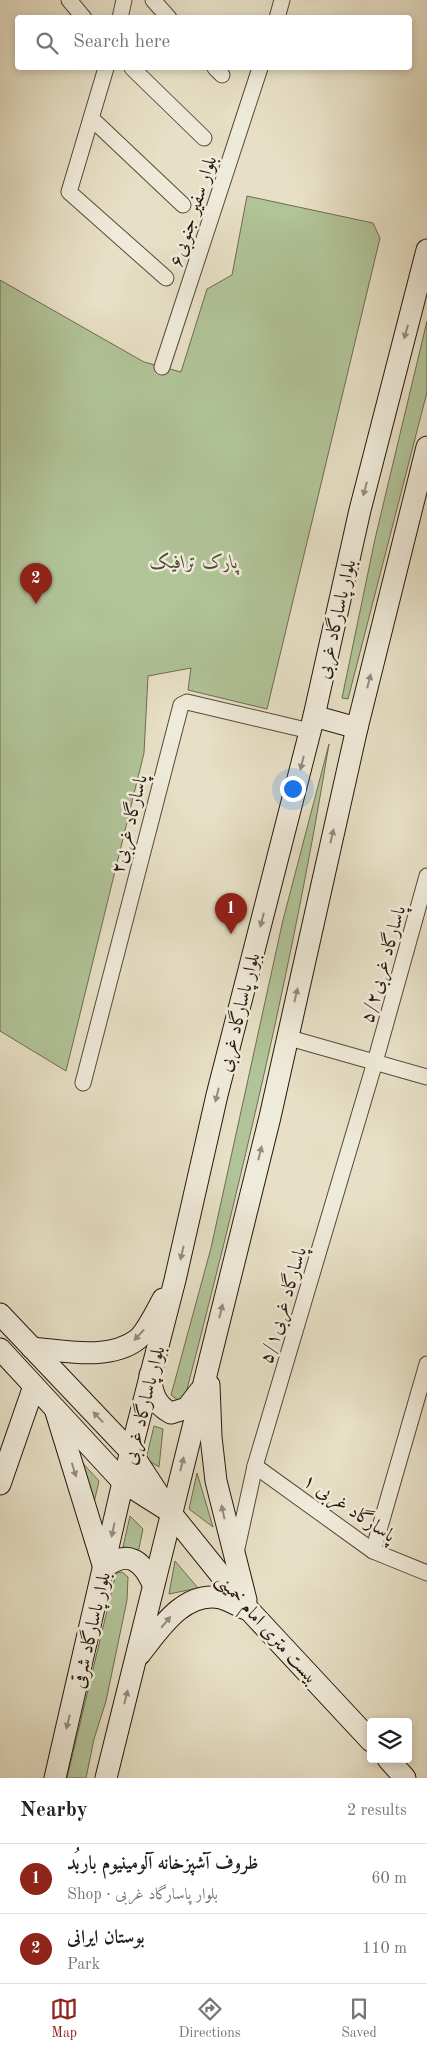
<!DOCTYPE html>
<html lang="en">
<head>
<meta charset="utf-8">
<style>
  body { margin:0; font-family:"Old Standard TT",Amiri,serif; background:#f6f6f6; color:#222 }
  .controls { position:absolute; right:15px; bottom:15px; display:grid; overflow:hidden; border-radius:5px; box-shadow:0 2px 8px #0003 }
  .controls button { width:45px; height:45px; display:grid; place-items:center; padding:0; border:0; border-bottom:1px solid #e0e0e0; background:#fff; color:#222; font:25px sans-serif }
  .you { position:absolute; left:292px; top:788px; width:18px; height:18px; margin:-12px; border:4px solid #fff; border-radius:50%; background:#1a73e8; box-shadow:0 0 0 8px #1a73e833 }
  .badge { display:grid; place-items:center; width:32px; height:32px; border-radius:50%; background:#8f2418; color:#fff; font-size:16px; font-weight:700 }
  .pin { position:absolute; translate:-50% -41px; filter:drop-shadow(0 1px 2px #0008) }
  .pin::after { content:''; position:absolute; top:26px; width:18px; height:15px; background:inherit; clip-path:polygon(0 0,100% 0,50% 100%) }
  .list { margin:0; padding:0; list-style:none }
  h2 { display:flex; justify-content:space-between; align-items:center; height:65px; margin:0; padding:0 20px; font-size:21px }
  h2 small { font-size:16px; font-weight:400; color:#767676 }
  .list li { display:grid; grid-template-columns:32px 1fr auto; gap:15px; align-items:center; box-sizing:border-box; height:70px; padding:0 20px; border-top:1px solid #e0e0e0 }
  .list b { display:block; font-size:19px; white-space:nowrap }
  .list p { margin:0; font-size:16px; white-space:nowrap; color:#767676 }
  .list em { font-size:16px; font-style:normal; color:#767676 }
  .icon { flex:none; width:28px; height:28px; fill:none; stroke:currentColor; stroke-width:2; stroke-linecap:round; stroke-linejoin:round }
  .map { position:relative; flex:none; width:427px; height:1778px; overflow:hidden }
  .search { position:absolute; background:#fff; box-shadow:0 2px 8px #0003; left:15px; right:15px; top:15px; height:55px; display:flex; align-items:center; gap:12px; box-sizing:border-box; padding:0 18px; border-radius:5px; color:#767676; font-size:19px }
  .sheet { height:205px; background:#fff }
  nav { display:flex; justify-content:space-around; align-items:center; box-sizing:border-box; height:70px; border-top:1px solid #e0e0e0; background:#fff; font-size:14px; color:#767676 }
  nav a { display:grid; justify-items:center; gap:2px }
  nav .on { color:#8f2418 }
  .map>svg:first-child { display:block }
</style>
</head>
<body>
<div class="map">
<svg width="427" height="1778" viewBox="0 0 427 1778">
  <rect width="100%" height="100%" fill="#e7e0c6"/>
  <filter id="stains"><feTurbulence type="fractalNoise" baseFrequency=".004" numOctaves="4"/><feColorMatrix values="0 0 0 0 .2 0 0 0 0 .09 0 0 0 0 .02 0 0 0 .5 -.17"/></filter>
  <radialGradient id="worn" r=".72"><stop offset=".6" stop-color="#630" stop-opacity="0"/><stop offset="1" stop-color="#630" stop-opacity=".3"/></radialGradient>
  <g fill="#b1c398" stroke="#6d6c52">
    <polygon points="247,196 373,223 380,238 267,709 188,690 191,668 148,676 144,753 66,1071 0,1031 0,280 144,362 181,372 207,289 232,275"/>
    <polygon points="427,321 427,392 348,699 342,698 375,539"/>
    <path d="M329 744C293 964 241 1181 185 1397L179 1401 171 1395 211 1248 283 920Z"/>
    <polygon points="154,1426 163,1429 159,1467 146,1459"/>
    <polygon points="78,1458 99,1481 93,1507"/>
    <polygon points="197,1473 213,1527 189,1509"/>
    <polygon points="130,1516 143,1529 138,1553 132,1548 123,1547"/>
    <polygon points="175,1561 198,1588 169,1594"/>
    <polygon points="122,1572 128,1577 127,1600 106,1701 94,1739 86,1778 67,1778 116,1573"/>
  </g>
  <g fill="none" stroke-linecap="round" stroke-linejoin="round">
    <g stroke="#58483b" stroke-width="17">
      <g id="street">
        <polyline points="69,0 84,18"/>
        <polyline points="153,0 169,18"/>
        <polyline points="120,18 124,0"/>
        <polyline points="277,18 282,0"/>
        <polyline points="106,68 69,192 166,278"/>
        <polyline points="132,68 204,138"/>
        <polyline points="215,68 222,75"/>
        <polyline points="91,118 183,205"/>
        <polyline points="162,367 260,68"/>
        <polyline points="286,1037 427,1077"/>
        <polyline points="83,1083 181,705 187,702 310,731"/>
        <polyline points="255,1466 373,1551 427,1573"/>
        <polyline points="373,1551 427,1364"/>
        <polyline points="236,1553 255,1466 375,1062 427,876"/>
      </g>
    </g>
    <g stroke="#29160d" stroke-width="23">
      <g id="secondary">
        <polyline points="314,716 357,728"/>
        <polyline points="0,1314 131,1452 170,1512 249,1610 371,1741"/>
        <path d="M32 1348C65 1351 110 1361 138 1339 147 1331 157 1310 163 1299"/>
        <polyline points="0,1349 123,1482 164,1508"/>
        <path d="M150 1375C152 1392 155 1405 171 1413L187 1408 200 1391"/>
        <polyline points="209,1385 211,1437 216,1481 246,1600"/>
        <path d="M56 1412 104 1568C127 1549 142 1560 153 1584"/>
        <polyline points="0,1484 34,1386"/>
        <path d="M140 1654C159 1630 184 1590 221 1598 229 1600 238 1606 246 1609"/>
        <polyline points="388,1759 405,1778"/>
        <polyline points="55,1778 123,1482 175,1280 217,1095 314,716 360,510 427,250"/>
        <polyline points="106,1778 270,1117 357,728 427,447"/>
      </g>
    </g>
    <use href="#street" stroke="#efebda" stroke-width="15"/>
    <use href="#secondary" stroke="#efebda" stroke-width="21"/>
  </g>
  <defs><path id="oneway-solid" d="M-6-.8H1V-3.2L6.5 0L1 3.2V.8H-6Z" transform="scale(1.25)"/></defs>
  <g fill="#968b7e">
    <use href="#oneway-solid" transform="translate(406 332) rotate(105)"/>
    <use href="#oneway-solid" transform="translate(365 489) rotate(105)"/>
    <use href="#oneway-solid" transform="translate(369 681) rotate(-76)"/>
    <use href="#oneway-solid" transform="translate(302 763) rotate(104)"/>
    <use href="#oneway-solid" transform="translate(332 836) rotate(-77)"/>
    <use href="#oneway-solid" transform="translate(262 920) rotate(104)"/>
    <use href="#oneway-solid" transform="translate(296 995) rotate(-77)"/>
    <use href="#oneway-solid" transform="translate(217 1095) rotate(104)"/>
    <use href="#oneway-solid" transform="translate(260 1153) rotate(-76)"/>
    <use href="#oneway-solid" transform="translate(182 1253) rotate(103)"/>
    <use href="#oneway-solid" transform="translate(221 1311) rotate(-76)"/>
    <use href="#oneway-solid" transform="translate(139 1335) rotate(133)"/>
    <use href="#oneway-solid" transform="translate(98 1417) rotate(-134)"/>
    <use href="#oneway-solid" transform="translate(182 1464) rotate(-76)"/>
    <use href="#oneway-solid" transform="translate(74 1470) rotate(73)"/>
    <use href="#oneway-solid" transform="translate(223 1512) rotate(-102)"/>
    <use href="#oneway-solid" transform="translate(113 1530) rotate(102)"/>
    <use href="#oneway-solid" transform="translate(166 1622) rotate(-50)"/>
    <use href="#oneway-solid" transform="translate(126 1697) rotate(-76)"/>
    <use href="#oneway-solid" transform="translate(68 1722) rotate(104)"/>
  </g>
  <g text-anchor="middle" stroke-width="5" stroke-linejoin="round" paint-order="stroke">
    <g font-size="19" fill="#29160d" stroke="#efebda">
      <text transform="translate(192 211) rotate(-72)" y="7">بلوار سفیر جنوبی۶</text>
      <text transform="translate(335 619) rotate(-77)" y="7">بلوار پاسارگاد غربی</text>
      <text transform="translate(128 824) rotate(-76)" y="7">پاسارگاد غربی۲</text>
      <text transform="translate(382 964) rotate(-74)" y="7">پاسارگاد غربی۵/۲</text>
      <text transform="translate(238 1012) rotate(-76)" y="7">بلوار پاسارگاد غربی</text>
      <text transform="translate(282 1305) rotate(-73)" y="7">پاسارگاد غربی۵/۱</text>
      <text transform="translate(143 1405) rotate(-76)" y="7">بلوار پاسارگاد غربی</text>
      <text transform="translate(350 1507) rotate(34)" y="7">پاسارگاد غربی ۱</text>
      <text transform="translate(268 1628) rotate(48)" y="7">بیست متری امام خمینی</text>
      <text transform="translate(90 1630) rotate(-77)" y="7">بلوار پاسارگاد شرقی</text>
    </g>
    <g font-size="19" font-style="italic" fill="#524a37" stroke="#efebda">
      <text x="194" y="568">پارک ترافیک</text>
    </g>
  </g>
  <rect width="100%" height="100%" filter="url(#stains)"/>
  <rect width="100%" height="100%" fill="url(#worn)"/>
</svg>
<div class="controls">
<button><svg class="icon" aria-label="layers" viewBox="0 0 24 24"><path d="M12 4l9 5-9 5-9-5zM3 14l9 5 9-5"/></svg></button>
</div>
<div class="you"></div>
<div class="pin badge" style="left:231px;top:934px">1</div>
<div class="pin badge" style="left:36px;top:604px">2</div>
<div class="search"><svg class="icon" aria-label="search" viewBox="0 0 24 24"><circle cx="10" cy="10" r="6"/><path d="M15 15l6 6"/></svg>Search here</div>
</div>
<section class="sheet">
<h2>Nearby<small>2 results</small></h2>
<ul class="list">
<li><span class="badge">1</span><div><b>ظروف آشپزخانه آلومینیوم باربُد</b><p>Shop · بلوار پاسارگاد غربی</p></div><em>60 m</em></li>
<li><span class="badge">2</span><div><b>بوستان ایرانی</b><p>Park</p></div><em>110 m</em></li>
</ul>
</section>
<nav>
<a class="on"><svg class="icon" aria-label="map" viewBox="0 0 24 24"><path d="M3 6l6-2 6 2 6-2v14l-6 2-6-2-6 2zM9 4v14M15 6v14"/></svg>Map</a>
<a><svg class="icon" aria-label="directions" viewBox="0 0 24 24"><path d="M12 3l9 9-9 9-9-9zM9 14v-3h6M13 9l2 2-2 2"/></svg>Directions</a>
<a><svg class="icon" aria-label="saved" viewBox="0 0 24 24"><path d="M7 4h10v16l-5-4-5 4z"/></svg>Saved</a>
</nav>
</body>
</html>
